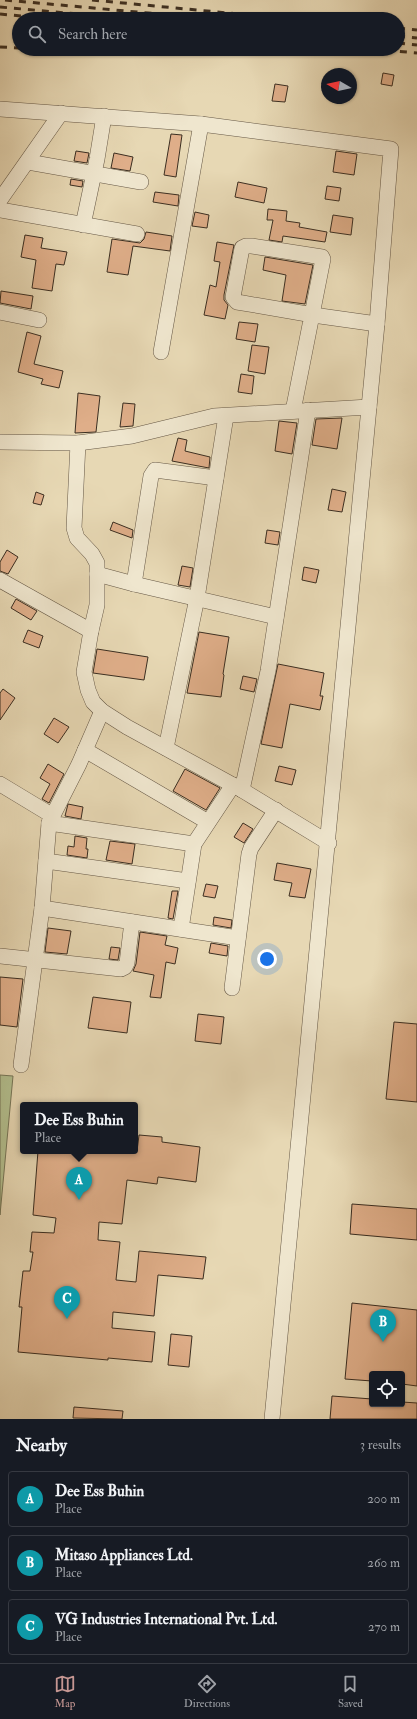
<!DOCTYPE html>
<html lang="en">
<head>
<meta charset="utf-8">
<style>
  body { margin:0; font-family:"IM FELL Double Pica",serif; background:#20242c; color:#f1f3f6 }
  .controls { position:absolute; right:12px; bottom:12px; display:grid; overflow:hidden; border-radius:4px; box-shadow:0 1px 3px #0004 }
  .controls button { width:36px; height:36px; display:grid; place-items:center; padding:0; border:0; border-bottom:1px solid #363941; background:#171b24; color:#f1f3f6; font:20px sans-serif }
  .compass { position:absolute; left:321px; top:68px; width:36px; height:36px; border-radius:50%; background:#171b24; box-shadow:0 1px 3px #0004; rotate:279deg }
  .you { position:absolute; left:267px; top:959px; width:14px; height:14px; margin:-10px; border:3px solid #fff; border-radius:50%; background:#1a73e8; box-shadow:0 0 0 6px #1a73e833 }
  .badge { display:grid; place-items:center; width:26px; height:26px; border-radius:50%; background:#c59692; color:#fff; font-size:13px; font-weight:700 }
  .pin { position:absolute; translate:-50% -33px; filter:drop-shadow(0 1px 2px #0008) }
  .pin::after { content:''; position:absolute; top:21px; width:14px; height:12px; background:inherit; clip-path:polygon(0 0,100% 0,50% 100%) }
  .popup { position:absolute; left:20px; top:1102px; width:118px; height:52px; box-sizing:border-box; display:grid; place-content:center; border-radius:4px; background:#171b24; filter:drop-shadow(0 1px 3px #0005); font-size:13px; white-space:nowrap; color:#9ea1a6 }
  .popup b { font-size:15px; color:#f1f3f6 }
  .popup::after { content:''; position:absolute; left:50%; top:100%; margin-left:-8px; border:8px solid transparent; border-top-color:#171b24 }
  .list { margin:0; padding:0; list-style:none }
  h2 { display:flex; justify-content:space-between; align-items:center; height:52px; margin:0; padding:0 16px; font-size:17px }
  h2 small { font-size:13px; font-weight:400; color:#9ea1a6 }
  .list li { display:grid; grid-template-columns:26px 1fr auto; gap:12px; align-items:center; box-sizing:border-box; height:56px; margin:0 8px 8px; padding:0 8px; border:1px solid #363941; border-radius:4px }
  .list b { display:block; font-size:15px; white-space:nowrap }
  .list p { margin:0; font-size:13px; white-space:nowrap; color:#9ea1a6 }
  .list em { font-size:13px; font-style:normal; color:#9ea1a6 }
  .icon { flex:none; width:22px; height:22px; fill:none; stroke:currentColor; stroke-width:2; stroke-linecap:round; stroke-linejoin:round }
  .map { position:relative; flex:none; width:417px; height:1419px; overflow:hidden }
  .search { position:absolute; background:#171b24; box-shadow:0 1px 3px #0004; left:12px; right:12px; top:12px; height:44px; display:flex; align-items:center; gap:10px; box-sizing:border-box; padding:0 14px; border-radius:22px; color:#9ea1a6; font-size:15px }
  .sheet { height:244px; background:#171b24 }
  nav { display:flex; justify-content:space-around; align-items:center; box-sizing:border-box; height:56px; border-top:1px solid #363941; background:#171b24; font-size:11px; color:#9ea1a6 }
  nav a { display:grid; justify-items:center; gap:2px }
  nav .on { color:#c59692 }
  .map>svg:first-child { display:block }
</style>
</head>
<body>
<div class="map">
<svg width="417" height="1419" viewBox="0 0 417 1419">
  <rect width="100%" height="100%" fill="#e7d8b4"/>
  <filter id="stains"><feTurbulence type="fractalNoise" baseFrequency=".005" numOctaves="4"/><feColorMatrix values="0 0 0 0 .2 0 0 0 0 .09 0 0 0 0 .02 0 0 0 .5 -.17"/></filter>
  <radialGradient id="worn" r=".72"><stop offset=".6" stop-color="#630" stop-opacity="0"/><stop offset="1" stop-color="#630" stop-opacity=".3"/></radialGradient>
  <polygon fill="#b3bf8f" stroke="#777658" points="0,1075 13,1076 0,1215"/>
  <g fill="#dfae89" stroke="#3b2e21">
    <polygon points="383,73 394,75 392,86 381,84"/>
    <polygon points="275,84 288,86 285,102 272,101"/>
    <polygon points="171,134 182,135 176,177 164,175"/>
    <polygon points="76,151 89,153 87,163 74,161"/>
    <polygon points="336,151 357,154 354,175 333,172"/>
    <polygon points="114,153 133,157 130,171 111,168"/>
    <polygon points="71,179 83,181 82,187 70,185"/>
    <polygon points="238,182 267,188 264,203 235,197"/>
    <polygon points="327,186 341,188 339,201 325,199"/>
    <polygon points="155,192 179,195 178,206 153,202"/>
    <polygon points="268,209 287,211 286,221 300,223 299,227 327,232 325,242 283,236 282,242 269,240 273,220 267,220"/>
    <polygon points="195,212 209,215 207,228 192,226"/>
    <polygon points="333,215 353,218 351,235 330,232"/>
    <polygon points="146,232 172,236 170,251 133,246 128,275 107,272 112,239 140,243 144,239"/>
    <polygon points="25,235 43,238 41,248 67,252 64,265 56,264 52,291 32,288 36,260 21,257"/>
    <polygon points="217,242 234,245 224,295 224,300 228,305 225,319 204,315 210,285 216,287 220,262 214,261"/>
    <polygon points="265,257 313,265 305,304 282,301 286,275 263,270"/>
    <polygon points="1,291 33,296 31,309 0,303"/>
    <polygon points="239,322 258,324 255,342 236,339"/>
    <polygon points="27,332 41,336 34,364 63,371 59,388 41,384 43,379 18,372"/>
    <polygon points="252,345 269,347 265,374 248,371"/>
    <polygon points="241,374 254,376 252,394 238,392"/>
    <polygon points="78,393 100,396 96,432 75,433"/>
    <polygon points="123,403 135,404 133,426 120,427"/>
    <polygon points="342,418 337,449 312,445 316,419"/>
    <polygon points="279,421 297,423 292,454 275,451"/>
    <polygon points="178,438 187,440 185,451 210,457 209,468 172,461"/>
    <polygon points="332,489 346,492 342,512 328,510"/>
    <polygon points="36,492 44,495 41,505 33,503"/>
    <polygon points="113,522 133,530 132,538 110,530"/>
    <polygon points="267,530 280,532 278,545 265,543"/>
    <polygon points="7,550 18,557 8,574 0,571 0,562"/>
    <polygon points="182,566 193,568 190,587 178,585"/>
    <polygon points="304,567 319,570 316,583 302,580"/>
    <polygon points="16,599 37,611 31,620 11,608"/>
    <polygon points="28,630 43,636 39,648 23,642"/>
    <polygon points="199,632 229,637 223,674 224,675 221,697 187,693"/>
    <polygon points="97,649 148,657 144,680 93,673"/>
    <polygon points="278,664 324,673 320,696 323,696 320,710 290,704 282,748 261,744"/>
    <polygon points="243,676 257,679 254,692 240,689"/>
    <polygon points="3,689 15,698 0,720 0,693"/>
    <polygon points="54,718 69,727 58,743 44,734"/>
    <polygon points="48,764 64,774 49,803 42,799 50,784 40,778"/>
    <polygon points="279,766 296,770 292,785 275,781"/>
    <polygon points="185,769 220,788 206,810 173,791"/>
    <polygon points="68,804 83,807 81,819 65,816"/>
    <polygon points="243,823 253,829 244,843 234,837"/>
    <polygon points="75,836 87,838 86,849 88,849 87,858 67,855 68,846 74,847"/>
    <polygon points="110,841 135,844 132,864 106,860"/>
    <polygon points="277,863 311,869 305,898 289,896 292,883 274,880"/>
    <polygon points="206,884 218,886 215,898 203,896"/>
    <polygon points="172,891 178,891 173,919 168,918"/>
    <polygon points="214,917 232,920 231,928 213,925"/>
    <polygon points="48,928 71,931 67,954 45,952"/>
    <polygon points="140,932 167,936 165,945 178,948 175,964 166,962 161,998 150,997 154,975 133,971 136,964"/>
    <polygon points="211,943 228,946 227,956 209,953"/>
    <polygon points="111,947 120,948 118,960 109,959"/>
    <polygon points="0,977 23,979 17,1027 0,1025"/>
    <polygon points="93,997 131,1002 127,1033 88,1028"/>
    <polygon points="198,1014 224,1017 221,1044 195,1041"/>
    <polygon points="394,1022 417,1024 417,1102 386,1099"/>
    <polygon points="139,1135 162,1137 162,1142 200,1147 196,1182 158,1177 157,1184 127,1180 122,1224 99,1222 98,1240 120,1242 116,1280 136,1282 139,1251 206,1257 203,1279 158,1275 154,1316 113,1312 112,1328 155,1332 152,1362 108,1358 108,1360 18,1352 22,1307 19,1307 23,1271 30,1271 33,1252 30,1252 32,1232 54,1233 56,1218 33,1215 38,1151 137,1151"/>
    <polygon points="352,1204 417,1209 417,1240 350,1234"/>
    <polygon points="352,1303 417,1310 417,1386 402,1384 402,1374 372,1374 372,1381 345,1379"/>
    <polygon points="171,1334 192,1336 189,1367 168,1365"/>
    <polygon points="332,1396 372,1399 372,1404 402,1404 402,1402 417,1403 417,1419 330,1419"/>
    <polygon points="74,1407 123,1411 122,1419 73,1418"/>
  </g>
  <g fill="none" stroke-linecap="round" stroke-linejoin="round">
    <g stroke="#665846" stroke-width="16">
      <g id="minor">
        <polyline points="0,109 201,124 391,149 377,324 272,1419"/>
        <polyline points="28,162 141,182"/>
        <polyline points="0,200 61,113"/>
        <polyline points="0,210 137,234"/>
        <polyline points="83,225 97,159 104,116"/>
        <polyline points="0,312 39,320"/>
        <polyline points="161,352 201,124"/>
        <polyline points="293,411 323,259 322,257 252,246 246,246 242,248 233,297 237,302 313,315 377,324"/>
        <polyline points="0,442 78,443 132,436 214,416 369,407"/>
        <polyline points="78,443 74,528 77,538 92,554 97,563 97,605 91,631 84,672 88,690 93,702 102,711 127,727 242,790 329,843"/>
        <polyline points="97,574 134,584 276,617"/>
        <polyline points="0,580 91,631"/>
        <polyline points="134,584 151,476 155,470 216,478"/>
        <polyline points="102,711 79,764 49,823 194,844"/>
        <polyline points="166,748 197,598 226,416"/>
        <polyline points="85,750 208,822"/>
        <polyline points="0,784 53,816"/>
        <polyline points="242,790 268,671 308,410"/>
        <polyline points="46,861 188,881"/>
        <polyline points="42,908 238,938"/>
        <polyline points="181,929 194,844 233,785"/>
        <polyline points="0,956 121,969 125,967 127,963 132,922"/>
        <polyline points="232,988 249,854 251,848 276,810"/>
        <polyline points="21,1065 42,908 49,823"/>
      </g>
    </g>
    <use href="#minor" stroke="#efe6ce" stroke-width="15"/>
    <g stroke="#3b2e21" stroke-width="3" stroke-dasharray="7 7" stroke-linecap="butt">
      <polyline points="5,0 214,19"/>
      <polyline points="92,0 291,19"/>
      <polyline points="0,7 134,19"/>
      <polyline points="0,14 52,19"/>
      <polyline points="398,28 417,30"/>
      <polyline points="398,36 417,38"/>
      <polyline points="398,43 417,45"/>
      <polyline points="0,47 19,48"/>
      <polyline points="372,49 417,53"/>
    </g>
  </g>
  <rect width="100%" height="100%" filter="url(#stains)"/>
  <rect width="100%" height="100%" fill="url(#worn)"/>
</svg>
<div class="controls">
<button><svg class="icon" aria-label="locate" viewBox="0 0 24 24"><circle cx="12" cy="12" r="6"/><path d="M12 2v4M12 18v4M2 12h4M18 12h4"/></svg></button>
</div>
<svg class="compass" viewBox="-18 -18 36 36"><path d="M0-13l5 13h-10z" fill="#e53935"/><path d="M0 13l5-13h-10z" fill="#9ea1a6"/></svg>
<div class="you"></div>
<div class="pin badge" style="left:79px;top:1200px;background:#0f9aa8">A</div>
<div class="popup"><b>Dee Ess Buhin</b>Place</div>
<div class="pin badge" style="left:383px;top:1342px;background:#0f9aa8">B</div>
<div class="pin badge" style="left:67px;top:1319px;background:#0f9aa8">C</div>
<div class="search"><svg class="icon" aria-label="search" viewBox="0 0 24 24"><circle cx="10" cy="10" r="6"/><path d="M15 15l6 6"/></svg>Search here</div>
</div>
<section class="sheet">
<h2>Nearby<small>3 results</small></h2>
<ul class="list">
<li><span class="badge" style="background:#0f9aa8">A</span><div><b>Dee Ess Buhin</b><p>Place</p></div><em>200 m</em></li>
<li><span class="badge" style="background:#0f9aa8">B</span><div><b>Mitaso Appliances Ltd.</b><p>Place</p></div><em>260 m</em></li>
<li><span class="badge" style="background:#0f9aa8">C</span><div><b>VG Industries International Pvt. Ltd.</b><p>Place</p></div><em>270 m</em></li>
</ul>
</section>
<nav>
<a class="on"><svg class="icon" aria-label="map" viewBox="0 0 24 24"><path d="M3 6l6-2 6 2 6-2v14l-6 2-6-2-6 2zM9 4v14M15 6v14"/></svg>Map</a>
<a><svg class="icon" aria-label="directions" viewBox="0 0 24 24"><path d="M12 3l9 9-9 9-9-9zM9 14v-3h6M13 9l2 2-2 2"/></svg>Directions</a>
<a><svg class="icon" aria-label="saved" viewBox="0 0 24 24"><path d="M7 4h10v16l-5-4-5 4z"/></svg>Saved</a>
</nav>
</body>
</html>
